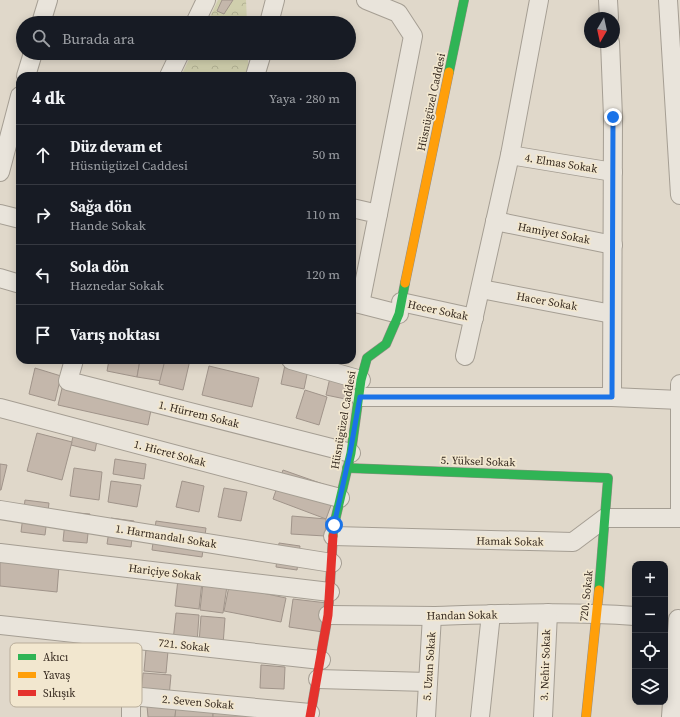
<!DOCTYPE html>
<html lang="tr">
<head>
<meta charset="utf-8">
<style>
  body { margin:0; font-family:"Source Serif 4",serif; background:#242831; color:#f1f3f6 }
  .controls { position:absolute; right:12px; bottom:12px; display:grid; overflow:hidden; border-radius:8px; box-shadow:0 2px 10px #0003 }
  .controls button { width:36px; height:36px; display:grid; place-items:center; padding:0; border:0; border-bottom:1px solid #363941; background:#171b24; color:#f1f3f6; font:20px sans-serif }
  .compass { position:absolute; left:584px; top:12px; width:36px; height:36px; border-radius:50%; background:#171b24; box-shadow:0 2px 10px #0003; rotate:189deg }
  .stop { position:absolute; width:12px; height:12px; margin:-9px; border:3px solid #1a73e8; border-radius:50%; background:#fff }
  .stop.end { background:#1a73e8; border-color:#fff; box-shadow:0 1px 4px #0008 }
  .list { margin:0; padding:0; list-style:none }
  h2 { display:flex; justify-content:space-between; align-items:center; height:52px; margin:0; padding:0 16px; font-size:17px }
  h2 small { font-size:13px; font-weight:400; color:#9ea1a6 }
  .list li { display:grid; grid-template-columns:26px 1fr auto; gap:12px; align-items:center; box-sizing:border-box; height:60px; padding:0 16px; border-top:1px solid #363941 }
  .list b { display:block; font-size:15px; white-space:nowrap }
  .list p { margin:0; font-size:13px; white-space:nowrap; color:#9ea1a6 }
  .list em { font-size:13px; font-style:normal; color:#9ea1a6 }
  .icon { flex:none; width:22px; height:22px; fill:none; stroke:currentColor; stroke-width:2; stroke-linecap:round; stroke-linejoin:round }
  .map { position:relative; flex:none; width:680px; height:717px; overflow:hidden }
  .search { position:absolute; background:#171b24; box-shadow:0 2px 10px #0003; left:16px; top:16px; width:340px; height:44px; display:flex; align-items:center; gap:10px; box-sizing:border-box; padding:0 14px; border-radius:22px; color:#9ea1a6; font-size:15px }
  .panel { position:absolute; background:#171b24; box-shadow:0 2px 10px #0003; left:16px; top:72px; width:340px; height:292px; border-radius:12px }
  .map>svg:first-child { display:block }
</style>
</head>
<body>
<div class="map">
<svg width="680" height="717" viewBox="0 0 680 717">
  <defs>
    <pattern id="forest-crowns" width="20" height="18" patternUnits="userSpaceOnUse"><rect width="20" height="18" fill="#d0cfad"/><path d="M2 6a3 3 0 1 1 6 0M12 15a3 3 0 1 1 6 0" fill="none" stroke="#b3b294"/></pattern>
  </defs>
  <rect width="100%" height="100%" fill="#e0d8ca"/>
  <g fill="url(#forest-crowns)">
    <polygon points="218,0 246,0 247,23 207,23"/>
    <polygon points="192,53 248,53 248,76 181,76"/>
  </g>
  <g fill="#c4b7ab" stroke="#a0948a">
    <polygon points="222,0 233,0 224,14 217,11"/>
    <polygon points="109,360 140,360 137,377 107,371"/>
    <polygon points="140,360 165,360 162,381 137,377"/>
    <polygon points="165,360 190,360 183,390 159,384"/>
    <polygon points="286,360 310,360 304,389 281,384"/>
    <polygon points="209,366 259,378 252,407 202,395"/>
    <polygon points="35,368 61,376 55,401 29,394"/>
    <polygon points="332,369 355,374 350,400 326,395"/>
    <polygon points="64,380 153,400 148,425 58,405"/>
    <polygon points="305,390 327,397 319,425 296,418"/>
    <polygon points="77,420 100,425 95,451 71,445"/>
    <polygon points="37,433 72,442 62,480 27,471"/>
    <polygon points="115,459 146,464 144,479 113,474"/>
    <polygon points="0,464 7,465 1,490 0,490"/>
    <polygon points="74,468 102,472 99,500 70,496"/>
    <polygon points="283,470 337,489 326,519 273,499"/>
    <polygon points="111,481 141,485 137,507 108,502"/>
    <polygon points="182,481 204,486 199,512 176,507"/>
    <polygon points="224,488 247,492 241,521 218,517"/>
    <polygon points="25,500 49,503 45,535 21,532"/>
    <polygon points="66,512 90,514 87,543 63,541"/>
    <polygon points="292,516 326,519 325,536 291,534"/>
    <polygon points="111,518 134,521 131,547 107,544"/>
    <polygon points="156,521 206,528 202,557 152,550"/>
    <polygon points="279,543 300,546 297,570 276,567"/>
    <polygon points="0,560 59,566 57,592 0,586"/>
    <polygon points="178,579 202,582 199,609 175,606"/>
    <polygon points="203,583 227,586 223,613 200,610"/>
    <polygon points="229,586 286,598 281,622 224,611"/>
    <polygon points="293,599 327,603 323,632 289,627"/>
    <polygon points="176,613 199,615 197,643 173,641"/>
    <polygon points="201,616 225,618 223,645 199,643"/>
    <polygon points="146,649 168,651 166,673 144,671"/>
    <polygon points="261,665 285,667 284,689 260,688"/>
    <polygon points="143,673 171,675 169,697 141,695"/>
    <polygon points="147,706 176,707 175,717 148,717"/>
    <polygon points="176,707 213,711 213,717 175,717"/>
    <polygon points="213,711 262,717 213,717"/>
  </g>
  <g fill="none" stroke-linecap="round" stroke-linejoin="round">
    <g stroke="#a59e93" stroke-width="20">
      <g id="street">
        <polyline points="366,0 398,13 413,36 378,214"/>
        <polyline points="608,0 609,18"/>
        <polyline points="668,0 680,195"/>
        <polyline points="41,23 48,0"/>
        <polyline points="195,23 206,0"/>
        <polyline points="269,23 275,0"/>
        <polyline points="610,42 613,117 612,397"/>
        <polyline points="26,76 33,53"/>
        <polyline points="169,76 180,53"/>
        <polyline points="255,76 262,53"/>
        <polyline points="510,155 613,172"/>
        <polyline points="0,172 20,96"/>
        <polyline points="352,208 378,214 360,304"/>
        <polyline points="0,214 20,219"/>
        <polyline points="495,221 613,245"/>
        <polyline points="0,278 20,284"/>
        <polyline points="481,289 612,314"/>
        <polyline points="352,302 399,314"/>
        <polyline points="401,302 474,318"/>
        <polyline points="465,356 510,155 539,0"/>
        <polyline points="74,360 68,381 351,453"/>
        <polyline points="291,360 361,380"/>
        <polyline points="360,397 612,397 680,400"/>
        <polyline points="0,408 340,498"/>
        <polyline points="0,510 332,563"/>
        <polyline points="680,518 680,384"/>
        <polyline points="333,536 573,542 605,518 680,518"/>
        <polyline points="0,553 330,592"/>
        <path d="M328 615C364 615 399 616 435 616 501 614 568 611 635 616"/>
        <polyline points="0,625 321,660"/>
        <polyline points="318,679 428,682"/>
        <polyline points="131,717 131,696 310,713"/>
        <polyline points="426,717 432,616"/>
        <polyline points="480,717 491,614"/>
        <polyline points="543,717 548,613"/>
        <polyline points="671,717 678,619"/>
      </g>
    </g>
    <g stroke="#958d84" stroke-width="10">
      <g id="fast">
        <polyline points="449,72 464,0"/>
        <polyline points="347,468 608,478 599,590"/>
        <polyline points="333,536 334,525 351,453 361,380 367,358 386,344 399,314 405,283"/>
      </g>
    </g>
    <g stroke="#958d84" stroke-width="10">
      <g id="slow">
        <polyline points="405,283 449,72"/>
        <polyline points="586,717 599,590"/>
      </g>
    </g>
    <g stroke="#958d84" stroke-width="10">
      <polyline id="jam" points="310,717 328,615 333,536"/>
    </g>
    <use href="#street" stroke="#e9e4db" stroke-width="18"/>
    <use href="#fast" stroke="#30b455" stroke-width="9"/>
    <use href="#slow" stroke="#ff9f0a" stroke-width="9"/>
    <use href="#jam" stroke="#e5322d" stroke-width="9"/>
  </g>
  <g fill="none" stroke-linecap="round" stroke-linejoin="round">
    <polyline stroke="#1a73e8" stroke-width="5" points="334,525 350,453 360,397 612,397 613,117"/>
  </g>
  <g text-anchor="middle" stroke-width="3.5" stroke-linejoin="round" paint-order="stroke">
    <g font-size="11" fill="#33271d" stroke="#f2e7cf">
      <text transform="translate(431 102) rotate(-78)" y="4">Hüsnügüzel Caddesi</text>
      <text transform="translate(561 163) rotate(9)" y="4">4. Elmas Sokak</text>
      <text transform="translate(554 233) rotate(11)" y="4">Hamiyet Sokak</text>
      <text transform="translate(547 301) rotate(10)" y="4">Hacer Sokak</text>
      <text transform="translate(438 310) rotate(12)" y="4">Hecer Sokak</text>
      <text transform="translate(199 414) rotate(14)" y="4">1. Hürrem Sokak</text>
      <text transform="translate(343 420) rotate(-80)" y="4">Hüsnügüzel Caddesi</text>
      <text transform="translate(170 453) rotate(15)" y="4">1. Hicret Sokak</text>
      <text transform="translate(478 461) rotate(2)" y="4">5. Yüksel Sokak</text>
      <text transform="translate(166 536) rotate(9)" y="4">1. Harmandalı Sokak</text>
      <text transform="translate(510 541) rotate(1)" y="4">Hamak Sokak</text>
      <text transform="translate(165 572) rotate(7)" y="4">Hariçiye Sokak</text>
      <text transform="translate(586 596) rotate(-84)" y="4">720. Sokak</text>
      <text transform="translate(462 615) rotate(-1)" y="4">Handan Sokak</text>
      <text transform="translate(184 645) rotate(6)" y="4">721. Sokak</text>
      <text transform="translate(545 665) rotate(-88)" y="4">3. Nehir Sokak</text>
      <text transform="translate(429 666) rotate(-86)" y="4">5. Uzun Sokak</text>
      <text transform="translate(198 702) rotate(5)" y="4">2. Seven Sokak</text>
    </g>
  </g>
  <rect x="10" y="643" width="132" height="64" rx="6" fill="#f2e7cf" stroke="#b9ad9a" stroke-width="1"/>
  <rect x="18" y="654" width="18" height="6" fill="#30b455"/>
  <rect x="18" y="672" width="18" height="6" fill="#ff9f0a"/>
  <rect x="18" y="690" width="18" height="6" fill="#e5322d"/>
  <g font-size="11" fill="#33271d">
    <text x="43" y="661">Akıcı</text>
    <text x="43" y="679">Yavaş</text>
    <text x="43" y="697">Sıkışık</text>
  </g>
</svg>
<div class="controls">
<button>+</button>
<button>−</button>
<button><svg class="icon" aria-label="locate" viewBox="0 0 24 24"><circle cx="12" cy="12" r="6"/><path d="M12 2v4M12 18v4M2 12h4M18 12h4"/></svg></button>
<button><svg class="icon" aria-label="layers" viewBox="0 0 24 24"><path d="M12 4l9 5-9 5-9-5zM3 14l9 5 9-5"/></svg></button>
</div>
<svg class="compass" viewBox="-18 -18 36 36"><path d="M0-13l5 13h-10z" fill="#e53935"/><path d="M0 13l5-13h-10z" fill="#9ea1a6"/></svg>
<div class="stop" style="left:334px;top:525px"></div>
<div class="stop end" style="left:613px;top:117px"></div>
<div class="search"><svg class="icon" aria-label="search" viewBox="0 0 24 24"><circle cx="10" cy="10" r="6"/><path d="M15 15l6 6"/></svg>Burada ara</div>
<section class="panel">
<h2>4 dk<small>Yaya · 280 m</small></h2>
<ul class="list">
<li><svg class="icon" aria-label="ahead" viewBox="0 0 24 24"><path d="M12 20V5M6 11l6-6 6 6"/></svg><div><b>Düz devam et</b><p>Hüsnügüzel Caddesi</p></div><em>50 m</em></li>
<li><svg class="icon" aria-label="right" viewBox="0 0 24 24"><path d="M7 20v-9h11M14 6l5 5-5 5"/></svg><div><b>Sağa dön</b><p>Hande Sokak</p></div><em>110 m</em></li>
<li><svg class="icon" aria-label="left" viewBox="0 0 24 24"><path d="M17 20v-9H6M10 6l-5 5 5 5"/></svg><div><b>Sola dön</b><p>Haznedar Sokak</p></div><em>120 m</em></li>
<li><svg class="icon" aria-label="arrive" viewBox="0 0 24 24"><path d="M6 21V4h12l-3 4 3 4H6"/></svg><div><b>Varış noktası</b></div></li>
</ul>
</section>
</div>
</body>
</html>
